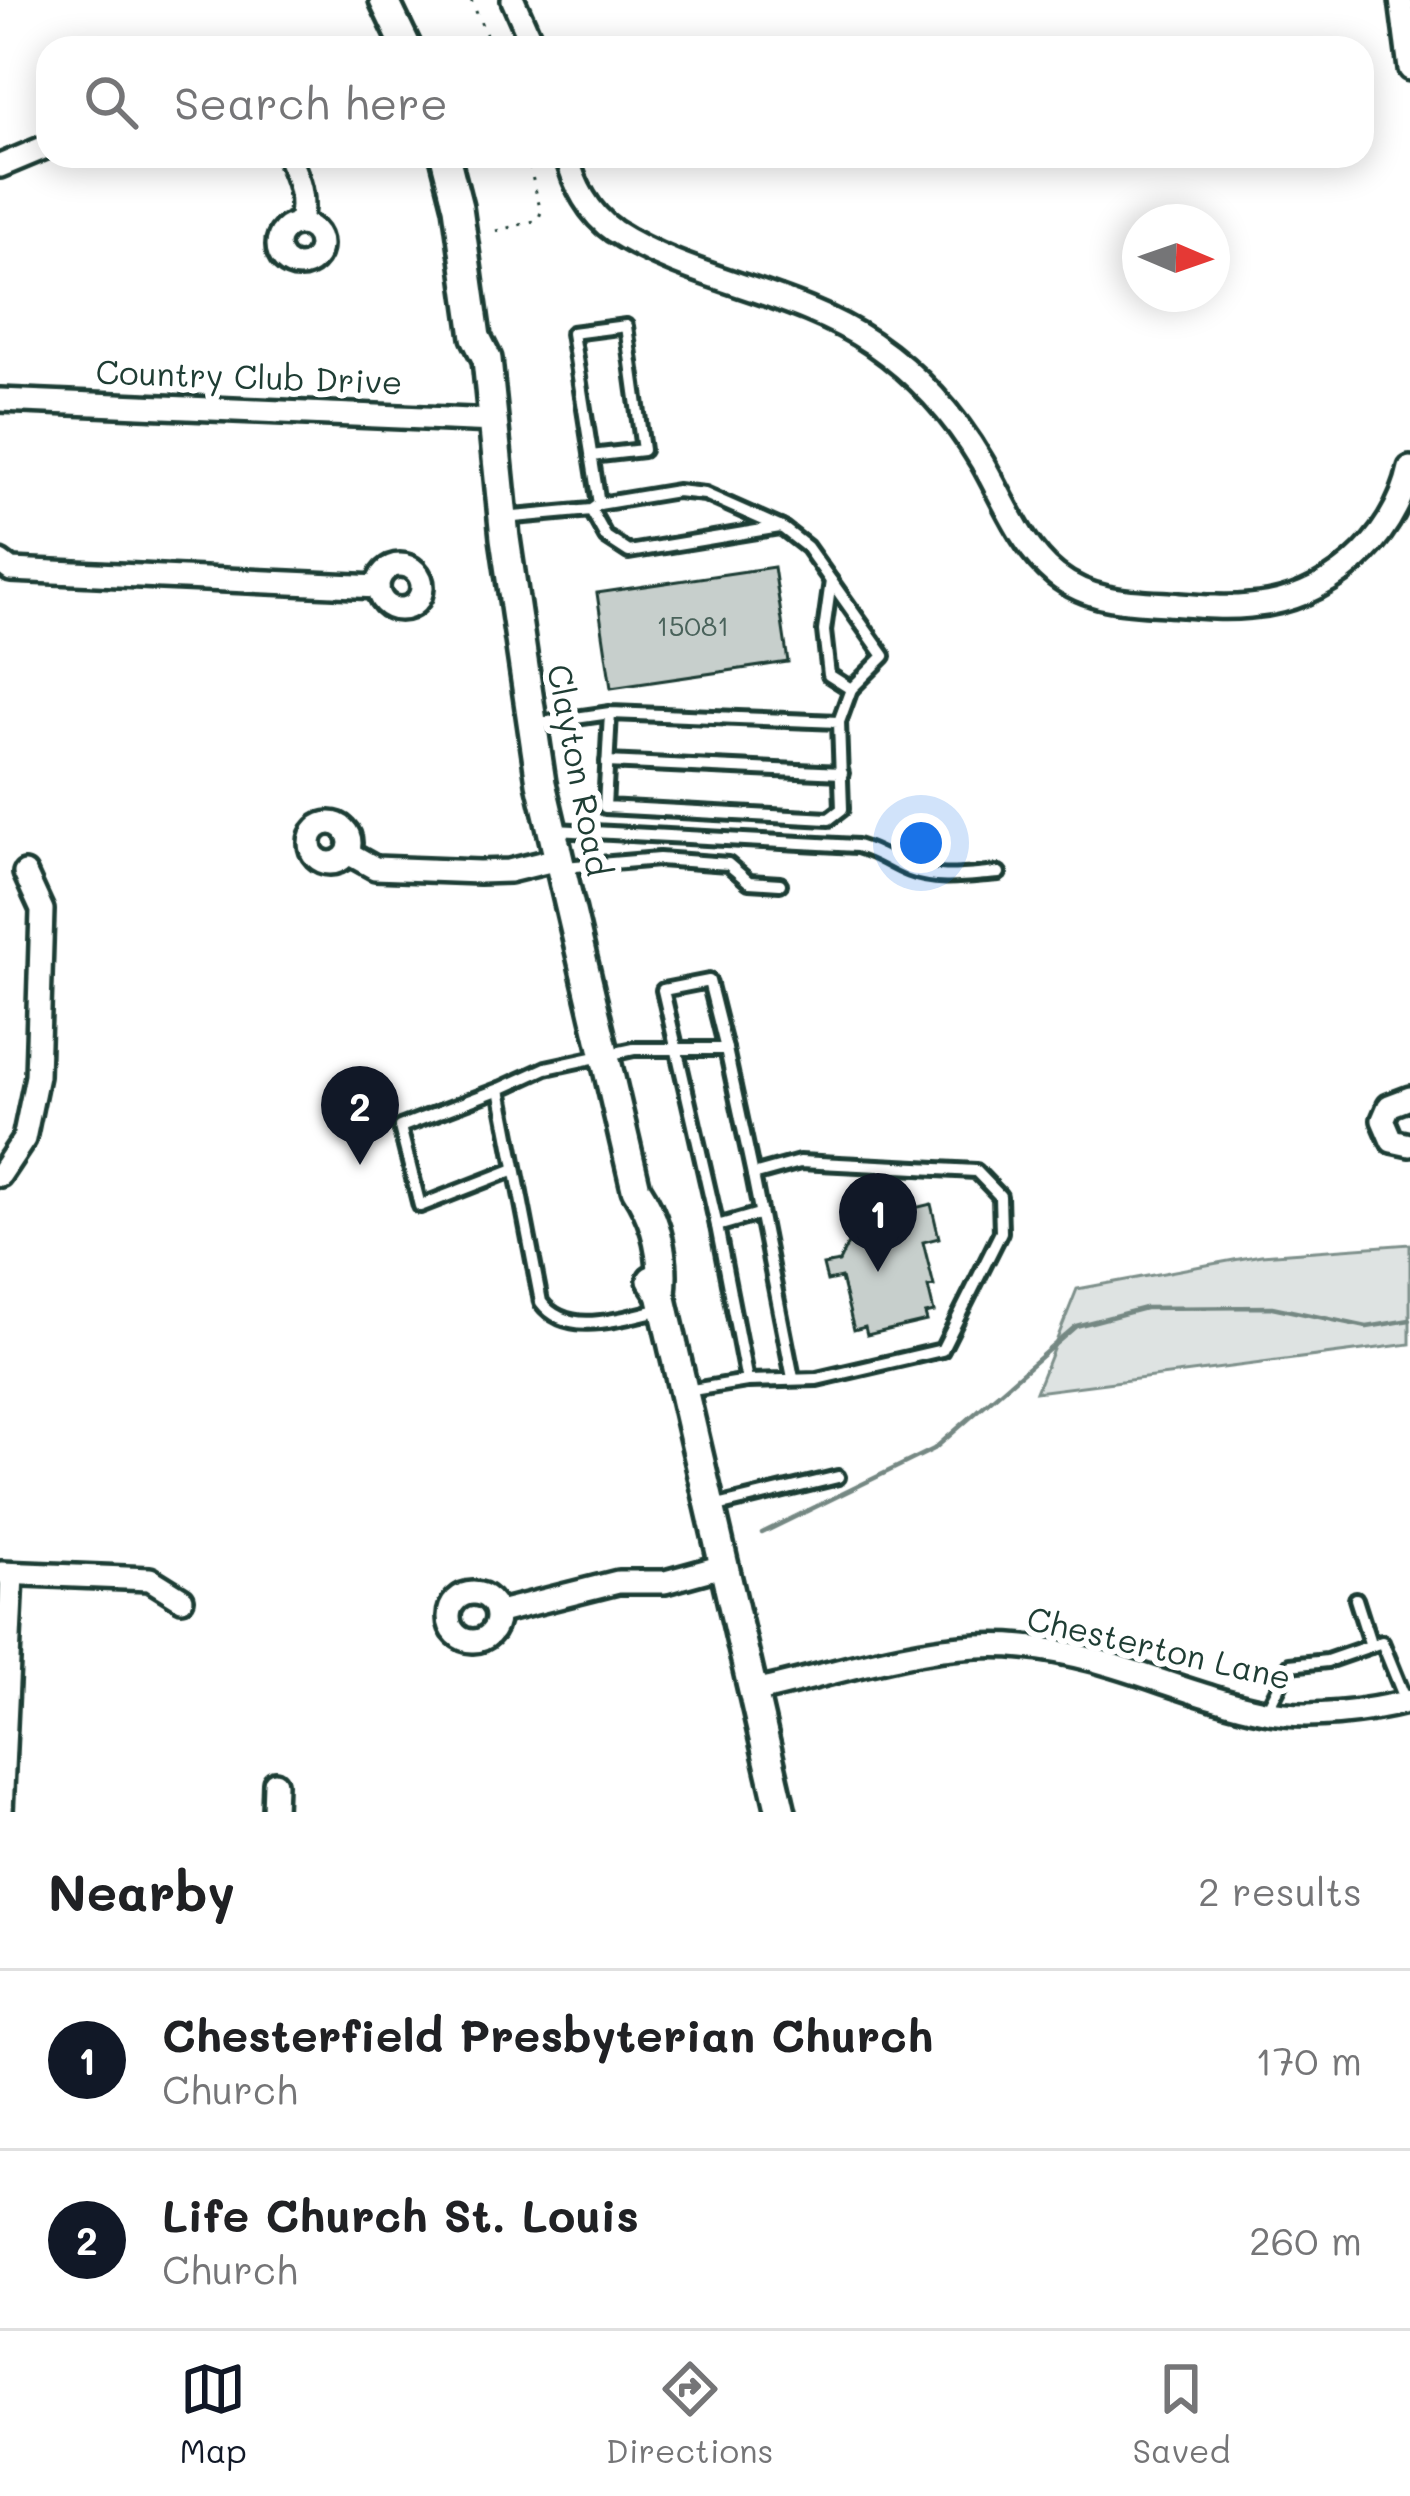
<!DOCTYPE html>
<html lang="en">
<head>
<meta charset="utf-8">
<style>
  body { margin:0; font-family:Mali,sans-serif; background:#f2f2f2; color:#202124 }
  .compass { position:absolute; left:1122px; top:204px; width:108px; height:108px; border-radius:50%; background:#fff; box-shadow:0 6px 30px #0003; rotate:92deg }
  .you { position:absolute; left:921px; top:843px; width:42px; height:42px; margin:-30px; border:9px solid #fff; border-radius:50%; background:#1a73e8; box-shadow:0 0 0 18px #1a73e833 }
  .badge { display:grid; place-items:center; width:78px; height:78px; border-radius:50%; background:#111827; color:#fff; font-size:39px; font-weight:700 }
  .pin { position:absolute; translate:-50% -99px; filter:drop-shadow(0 3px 6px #0008) }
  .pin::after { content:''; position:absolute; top:63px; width:42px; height:36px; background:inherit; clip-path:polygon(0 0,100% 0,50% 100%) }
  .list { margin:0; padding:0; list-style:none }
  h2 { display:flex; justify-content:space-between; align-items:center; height:156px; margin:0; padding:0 48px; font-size:51px }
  h2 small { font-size:39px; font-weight:400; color:#757577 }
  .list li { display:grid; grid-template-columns:78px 1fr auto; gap:36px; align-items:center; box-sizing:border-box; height:180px; padding:0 48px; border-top:3px solid #e0e0e0 }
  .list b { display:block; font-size:45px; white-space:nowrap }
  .list p { margin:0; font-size:39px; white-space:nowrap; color:#757577 }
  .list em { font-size:39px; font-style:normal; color:#757577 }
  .icon { flex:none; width:66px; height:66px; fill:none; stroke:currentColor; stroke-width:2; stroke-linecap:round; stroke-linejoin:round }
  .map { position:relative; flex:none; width:1410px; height:1812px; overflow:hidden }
  .search { position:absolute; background:#fff; box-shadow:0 6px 30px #0003; left:36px; right:36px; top:36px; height:132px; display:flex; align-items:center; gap:30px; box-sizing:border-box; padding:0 42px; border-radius:36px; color:#757577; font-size:45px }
  .sheet { height:516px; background:#fff }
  nav { display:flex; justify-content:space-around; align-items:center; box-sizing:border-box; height:168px; border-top:3px solid #e0e0e0; background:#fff; font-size:33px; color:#757577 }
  nav a { display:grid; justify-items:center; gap:6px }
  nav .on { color:#111827 }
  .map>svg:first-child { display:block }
</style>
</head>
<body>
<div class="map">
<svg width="1410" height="1812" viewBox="0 0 1410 1812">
  <rect width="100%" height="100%" fill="#fff"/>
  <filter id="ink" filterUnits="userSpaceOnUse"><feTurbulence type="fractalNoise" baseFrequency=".00833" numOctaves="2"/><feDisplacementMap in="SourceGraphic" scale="24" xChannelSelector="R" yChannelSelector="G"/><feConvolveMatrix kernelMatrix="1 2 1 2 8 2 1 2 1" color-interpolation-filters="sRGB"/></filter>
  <g filter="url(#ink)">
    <polygon fill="#dee3e2" stroke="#7e908b" stroke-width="3" points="1410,1244 1410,1344 1036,1392 1077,1289 1261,1255"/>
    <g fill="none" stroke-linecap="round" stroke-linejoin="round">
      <polyline stroke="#758883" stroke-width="4.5" points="762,1533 934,1449 1076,1326 1145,1308 1272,1307 1367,1327 1410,1320"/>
    </g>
    <g fill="#c7cfcc" stroke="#1f3d34" stroke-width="3">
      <polygon points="774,567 788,662 611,688 597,593"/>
      <polygon points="931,1204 939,1238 923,1242 934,1286 928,1287 934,1312 925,1314 927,1321 867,1335 865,1327 854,1330 841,1278 827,1281 823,1265 839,1262 851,1237 863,1234 860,1221"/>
    </g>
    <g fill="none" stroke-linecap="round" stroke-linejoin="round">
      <g stroke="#1f3d34" stroke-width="20">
        <g id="service">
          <polyline points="591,456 643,450 626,326 572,333 599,504"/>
          <polyline points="591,510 606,537 629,552 780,527"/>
          <polyline points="503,518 591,510 599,504 677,491 705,494 784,529 807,547 884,656 851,689 839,722"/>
          <polyline points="831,581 824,631 829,675 851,689"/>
          <polyline points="534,724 610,713 839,722 842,809 829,819 605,807 610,713"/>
          <polyline points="607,762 842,773"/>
          <path d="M555 830 857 846C881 853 890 862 910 870 938 881 970 875 999 873"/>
          <polyline points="564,867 659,859 728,864 749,882 780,884"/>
          <polyline points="726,1049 709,981 663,990 717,1226 759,1214"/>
          <polyline points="500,1089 400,1127 420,1206 515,1169"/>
          <polyline points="717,1226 747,1381"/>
          <path d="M663 1309C624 1317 568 1339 541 1302L500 1089 546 1068 634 1049H726L753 1175"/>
          <polyline points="686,1391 747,1381 817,1379 942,1350 1001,1232 1000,1196 976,1171 800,1162 753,1175 793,1378"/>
          <polyline points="713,1507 838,1477"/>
          <polyline points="1356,1599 1371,1646"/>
          <polyline points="1266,1712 1290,1665 1327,1661 1382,1642 1406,1701"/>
        </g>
      </g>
      <g stroke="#1f3d34" stroke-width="30">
        <g id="minor">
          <polyline points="513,0 534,48"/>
          <polyline points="1401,0 1410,69"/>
          <path d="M288 156C298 178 307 200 299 223"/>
          <path d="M567 156C574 185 589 214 614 231 693 282 794 290 872 343 917 374 955 416 982 462 1004 500 1021 547 1056 575 1089 601 1128 602 1168 604 1195 606 1223 609 1250 606 1326 601 1394 542 1410 468"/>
          <polyline points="0,166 48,146"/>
          <circle cx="299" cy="245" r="21"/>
          <polyline points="0,400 495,421"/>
          <polyline points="0,562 11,570 378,587"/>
          <circle cx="400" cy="587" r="22"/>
          <circle cx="330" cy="843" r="20"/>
          <polyline points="348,853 375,868 479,872 509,871 558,859"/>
          <polyline points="1410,1098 1389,1106 1383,1120 1392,1141 1410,1145"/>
          <polyline points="0,1175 24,1139 37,1076 42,910 25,873"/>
          <polyline points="1,1573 150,1579 182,1599"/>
          <circle cx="473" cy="1617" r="24"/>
          <polyline points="499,1612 618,1582 665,1582 723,1566"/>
          <path d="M753 1692C840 1673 934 1638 1024 1647 1107 1654 1183 1695 1264 1711 1308 1720 1367 1712 1410 1701"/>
          <polyline points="1,1812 12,1574"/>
          <polyline points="274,1812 275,1783"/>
        </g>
      </g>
      <g stroke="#1f3d34" stroke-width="36">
        <g id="secondary">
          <polyline points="384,0 407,48"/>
          <path d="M445 156 458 207 476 337 487 359 505 538 541 783 636 1189C657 1221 665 1256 661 1294"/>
          <polyline points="652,1280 661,1294 781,1812"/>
        </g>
      </g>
      <g stroke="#1f3d34" stroke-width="3" stroke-dasharray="3 9" stroke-linecap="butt">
        <polyline points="471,0 492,48"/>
        <polyline points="496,231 538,220 541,212 527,156"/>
      </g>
      <use href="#service" stroke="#fff" stroke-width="10"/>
      <use href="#minor" stroke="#fff" stroke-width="21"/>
      <use href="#secondary" stroke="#fff" stroke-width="27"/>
    </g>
  </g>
  <g text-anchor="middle" stroke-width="12" stroke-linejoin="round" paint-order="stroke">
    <g font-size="27" fill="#49625a">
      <text x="693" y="636">15081</text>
    </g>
    <g font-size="33" fill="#1f3d34" stroke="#fff">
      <text transform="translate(249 377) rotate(2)" y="12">Country Club Drive</text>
      <text transform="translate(579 770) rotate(79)" y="12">Clayton Road</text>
      <text transform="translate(1159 1648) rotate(13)" y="12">Chesterton Lane</text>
    </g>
  </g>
</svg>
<svg class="compass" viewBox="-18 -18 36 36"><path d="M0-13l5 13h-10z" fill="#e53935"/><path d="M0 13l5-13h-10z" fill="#757577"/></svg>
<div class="you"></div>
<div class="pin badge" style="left:878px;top:1272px">1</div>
<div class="pin badge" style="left:360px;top:1165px">2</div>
<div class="search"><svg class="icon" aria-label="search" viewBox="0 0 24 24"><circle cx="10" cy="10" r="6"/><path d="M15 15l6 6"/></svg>Search here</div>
</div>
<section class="sheet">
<h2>Nearby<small>2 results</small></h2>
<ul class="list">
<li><span class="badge">1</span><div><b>Chesterfield Presbyterian Church</b><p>Church</p></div><em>170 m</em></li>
<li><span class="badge">2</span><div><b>Life Church St. Louis</b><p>Church</p></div><em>260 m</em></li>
</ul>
</section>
<nav>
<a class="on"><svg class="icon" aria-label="map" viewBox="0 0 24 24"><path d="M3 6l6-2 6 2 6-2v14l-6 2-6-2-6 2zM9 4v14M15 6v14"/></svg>Map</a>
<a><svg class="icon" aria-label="directions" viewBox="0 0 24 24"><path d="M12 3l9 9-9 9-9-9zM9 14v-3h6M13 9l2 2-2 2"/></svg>Directions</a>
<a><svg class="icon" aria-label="saved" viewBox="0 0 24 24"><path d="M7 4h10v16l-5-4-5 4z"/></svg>Saved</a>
</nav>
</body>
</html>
